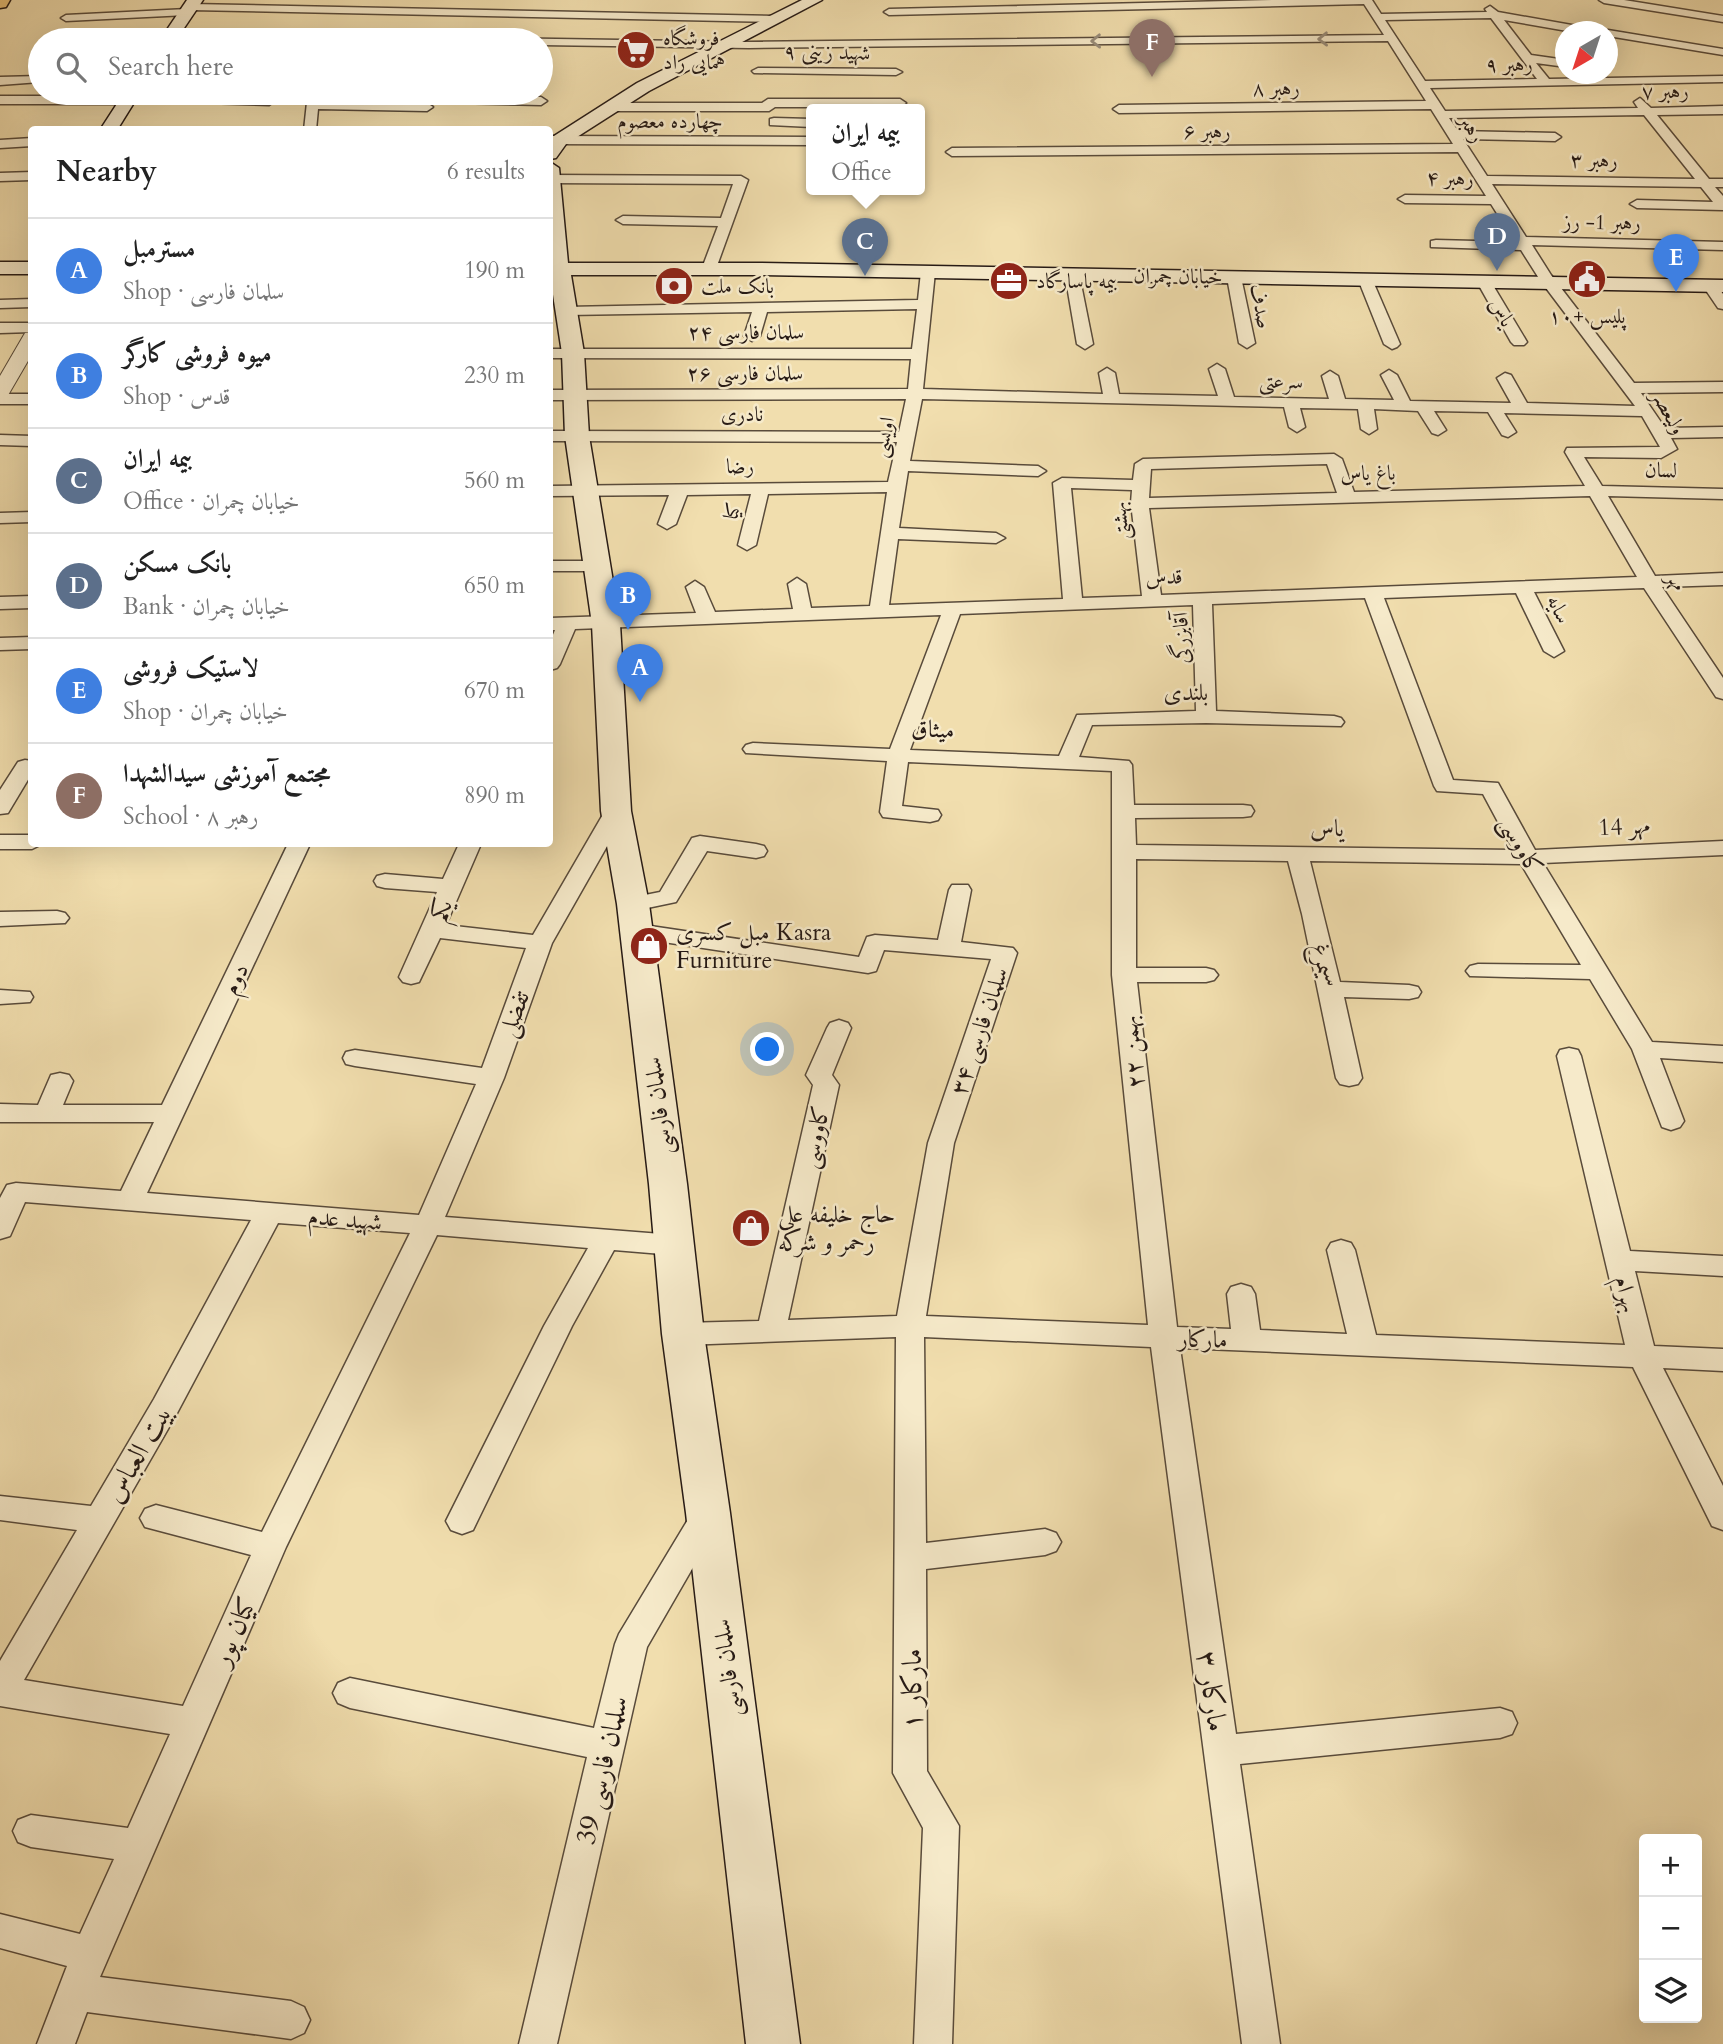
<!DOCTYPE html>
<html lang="en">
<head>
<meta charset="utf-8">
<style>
  body { margin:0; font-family:Cardo,Amiri,serif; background:#f6f6f6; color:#222 }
  .controls { position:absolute; right:21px; bottom:21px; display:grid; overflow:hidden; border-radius:7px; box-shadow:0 7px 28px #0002 }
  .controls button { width:63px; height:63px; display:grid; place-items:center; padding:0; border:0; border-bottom:2px solid #e0e0e0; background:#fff; color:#222; font:35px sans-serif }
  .compass { position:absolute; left:1555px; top:21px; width:63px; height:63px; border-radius:50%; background:#fff; box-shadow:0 7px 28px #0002; rotate:219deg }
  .you { position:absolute; left:768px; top:1050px; width:24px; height:24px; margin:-18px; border:5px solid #fff; border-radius:50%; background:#1a73e8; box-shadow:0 0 0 10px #1a73e833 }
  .badge { display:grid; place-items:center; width:46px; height:46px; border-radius:50%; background:#1a73e8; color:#fff; font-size:23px; font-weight:700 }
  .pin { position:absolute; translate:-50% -58px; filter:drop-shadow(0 2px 4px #0008) }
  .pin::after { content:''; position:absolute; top:37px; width:24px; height:21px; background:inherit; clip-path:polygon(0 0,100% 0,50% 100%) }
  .popup { position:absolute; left:806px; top:104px; width:119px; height:91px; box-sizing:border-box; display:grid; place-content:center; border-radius:7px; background:#fff; filter:drop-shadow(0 2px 5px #0005); font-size:23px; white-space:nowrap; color:#767676 }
  .popup b { font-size:26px; color:#222 }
  .popup::after { content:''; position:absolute; left:50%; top:100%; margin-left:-14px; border:14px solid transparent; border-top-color:#fff }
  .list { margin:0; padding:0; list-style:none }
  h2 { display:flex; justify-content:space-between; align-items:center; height:91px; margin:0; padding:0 28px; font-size:30px }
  h2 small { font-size:23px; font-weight:400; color:#767676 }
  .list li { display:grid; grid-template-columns:46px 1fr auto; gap:21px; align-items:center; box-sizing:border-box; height:105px; padding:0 28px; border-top:2px solid #e0e0e0 }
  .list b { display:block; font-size:26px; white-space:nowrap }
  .list p { margin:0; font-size:23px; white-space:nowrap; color:#767676 }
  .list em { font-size:23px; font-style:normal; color:#767676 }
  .icon { flex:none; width:38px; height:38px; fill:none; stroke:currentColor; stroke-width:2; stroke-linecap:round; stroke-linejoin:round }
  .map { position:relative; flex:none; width:1723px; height:2044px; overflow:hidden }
  .search { position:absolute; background:#fff; box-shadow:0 7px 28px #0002; left:28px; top:28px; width:525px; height:77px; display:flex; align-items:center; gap:18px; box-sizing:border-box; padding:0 24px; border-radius:38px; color:#767676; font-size:26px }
  .panel { position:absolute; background:#fff; box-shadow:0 7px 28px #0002; left:28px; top:126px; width:525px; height:721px; border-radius:7px }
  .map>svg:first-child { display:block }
</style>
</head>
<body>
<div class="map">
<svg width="1723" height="2044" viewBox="0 0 1723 2044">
  <rect width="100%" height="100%" fill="#f1deae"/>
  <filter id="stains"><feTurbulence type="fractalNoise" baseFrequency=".00286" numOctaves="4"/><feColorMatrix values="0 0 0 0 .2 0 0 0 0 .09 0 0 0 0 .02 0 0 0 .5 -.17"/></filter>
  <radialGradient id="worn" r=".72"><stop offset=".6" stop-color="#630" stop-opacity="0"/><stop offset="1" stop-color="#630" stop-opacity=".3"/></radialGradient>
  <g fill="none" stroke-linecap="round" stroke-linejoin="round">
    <g stroke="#594b3b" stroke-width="3">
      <g id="minor">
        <path d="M1272 0H1372L1381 14 1487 12 1485 9 1490 6 1498 12 1600 30 1601 32H1573L1504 20 1531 55 1566 60V67L1536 63 1549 79 1723 76V82L1430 88 1445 111 1638 108 1634 102 1640 98 1651 108 1723 106V114L1657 115 1709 179H1723V187H1715L1723 196V210L1637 208 1630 204 1637 200 1713 202 1701 187 1492 184 1526 237 1723 242V250L1532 245 1551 275 1634 383 1723 382V392L1641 393 1665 428 1723 427V437L1671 438 1677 449 1661 458 1584 457 1602 486 1723 489V499L1608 496 1655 576 1723 573V585L1662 587 1723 678V699L1716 697 1644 588 1534 592 1564 651 1554 657 1544 651 1516 593 1384 598 1453 780 1498 783 1535 850 1723 841V855L1543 863 1652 1042 1723 1046V1062L1660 1058 1684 1121 1680 1127 1671 1130 1662 1127 1632 1049 1590 979 1470 976 1466 971 1470 966 1478 964 1581 965 1521 864 1310 861 1340 982 1409 985 1418 987 1421 992 1418 997 1409 999 1344 997 1362 1078 1358 1084 1349 1086 1340 1084 1336 1078 1302 914 1288 861 1136 859V968H1206L1214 970 1218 975 1214 980 1206 982H1137L1177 1327 1231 1329 1227 1294 1231 1287 1241 1284 1251 1287 1255 1294 1260 1330 1347 1334 1327 1250 1331 1243 1341 1240 1351 1243 1355 1250 1376 1335 1625 1345 1557 1056 1560 1050 1569 1048 1578 1050 1581 1056 1630 1251 1723 1256V1276L1635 1271 1654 1346 1723 1349V1371L1663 1368 1723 1486V1530L1712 1526 1633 1367 1180 1348 1236 1734 1500 1708 1512 1712 1517 1723 1512 1734 1500 1738 1240 1764 1280 2044H1242L1151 1347 924 1337 926 1543 1045 1529 1056 1533 1061 1542 1056 1551 1045 1555 926 1569 927 1771 959 1826 952 2044H914L923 1828 893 1773 896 1337 683 1345 673 1342 669 1334 673 1326 683 1323 759 1321 813 1085 806 1075 827 1028 830 1023 839 1020 848 1023 851 1028 832 1075 839 1085 788 1320 897 1316 928 1143 991 959 884 950 876 971 868 973 637 938 629 936 625 931 629 926 637 924 859 957 867 937 875 935 938 940 949 890 952 885H968L971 890 961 942 1013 948 1017 953 954 1143 926 1316 1148 1325 1112 975V771L908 762 902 806 938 810 941 815 938 820 930 822 883 817 880 812 887 761 746 753 743 749 746 745 753 743 890 749 941 615 575 629 560 664 557 668 550 670V642L555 630H550V618L696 613 686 587 695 581 704 587 715 612 793 609 788 584 797 578 806 584 811 608 870 606 887 492 768 494 756 545 747 550 738 545 751 494 687 495 676 524 667 529 658 524 669 495 550 496V486L888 482 897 442 550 441V431L899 432 906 399 550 400V390L908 389 911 359 550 358V349H912L917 309 767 312 760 336 752 341 744 336 752 312 567 315 560 311 567 307 918 300 921 272 928 268 935 272 923 389 1103 394 1099 373 1107 368 1115 373 1119 394 1218 396 1209 369 1217 364 1225 369 1234 397 1329 399 1322 376 1330 371 1338 376 1345 399 1394 400 1381 375 1389 370 1397 375 1410 401 1511 403 1497 378 1505 373 1511 375 1527 403 1635 406 1540 280 1521 250 1431 247V241L1436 240 1515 242 1491 204 1405 203 1398 199 1405 195 1486 196 1458 152 952 156 946 152 952 148 1453 144 1431 109 1119 113 1113 109 1119 105 1426 101 1388 41 749 48 541 45V40L171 39 165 36 171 33 749 42 1384 35 1364 4 889 15 884 12 889 9ZM1491 18 1537 79 1425 81 1385 20ZM1644 115 1695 179 1487 176 1463 139 1555 141 1561 137 1555 133 1458 131 1449 118ZM922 399 1284 407 1289 427 1297 432 1305 427 1300 408 1358 409 1361 429 1369 434 1377 429 1374 409 1418 411 1432 433 1438 435 1446 430 1434 411 1488 412 1502 435 1508 437 1516 432 1504 413 1642 416 1660 447 1567 448 1565 452 1585 486 1354 492 1342 459 1334 454 1143 459 1135 464 1133 480 1062 478 1053 483 1063 599 889 605 898 539 996 543 1005 538 996 533 899 528 908 471 1038 476 1046 471 1038 466 910 461ZM1327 464 1337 493 1149 498 1151 469ZM1071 488 1132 490 1131 503 1142 596 1082 598ZM1590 496 1637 577 1161 595 1149 508ZM1365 598 1434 786 1437 791 1483 794 1513 850 1136 845 1135 818 1243 817 1251 816 1254 811 1251 806 1243 805H1134L1132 765 1129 761 1079 757 1092 725 1206 723 1341 726 1344 722 1341 718 1334 716 1216 711 1212 604ZM1193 605 1196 711 1077 715 1059 756 910 750 960 614Z"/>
        <polygon points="1599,0 1624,0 1723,16 1723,22 1604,3"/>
        <polygon points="191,4 777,16 782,19 777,22 191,10 191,14 187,15 66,21 61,18 66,15 187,9 187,5"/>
        <polygon points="1608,30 1723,49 1723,55 1608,36 1608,32 1604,32"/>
        <polygon points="758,68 896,69 902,72 896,75 754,73 752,71"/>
        <polygon points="40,76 40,82 0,85 0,77"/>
        <polygon points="129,93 269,97 275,101 269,105 133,101 127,104 0,104 0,96 123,96"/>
        <polygon points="308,93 320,93 319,101 427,103 433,107 427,111 318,109 316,130 304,130"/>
        <polygon points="455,96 541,97 547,101 541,105 451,103 449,100"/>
        <polygon points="768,99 900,99 906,103 900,107 775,107 769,111 612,111 606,107 612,103 762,103"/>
        <polygon points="774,118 811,119 811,127 770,125 770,119"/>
        <polygon points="550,136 811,137 811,145 550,144"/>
        <polygon points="32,138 32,146 0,148 0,140"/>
        <polygon points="32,172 32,180 0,181 0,173"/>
        <polygon points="550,175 741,176 748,180 718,263 711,267 704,263 718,226 623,224 616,220 623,216 721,218 733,184 550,183"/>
        <polygon points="1072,270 1079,274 1093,344 1085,349 1077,344 1065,274"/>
        <polygon points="1234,273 1241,277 1255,343 1247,348 1239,343 1227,277"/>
        <polygon points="1365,275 1372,279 1400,344 1397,347 1392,349 1384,344 1358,279"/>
        <polygon points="1484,278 1491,282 1527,342 1524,345 1514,345 1511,342 1477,282"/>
        <polygon points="1710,282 1715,283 1723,294 1723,309 1718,308 1703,286"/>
        <polygon points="32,299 32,307 0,308 0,300"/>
        <polygon points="0,323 32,323 32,332 0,333"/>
        <rect x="0" y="394" width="32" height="10"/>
        <polygon points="0,435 32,436 32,446 0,445"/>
        <polygon points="32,512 32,522 0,523 0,513"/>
        <polygon points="550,561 599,561 608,566 599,571 550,571"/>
        <polygon points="32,596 32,608 0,609 0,597"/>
        <polygon points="32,637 32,649 0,650 0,638"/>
        <polygon points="25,760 32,761 32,773 8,813 0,814 0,790 18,762"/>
        <path d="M616 805 624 806 627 811 552 943 504 1078 445 1217 674 1235 684 1238 688 1245 684 1252 674 1255 614 1250 572 1326 473 1530 462 1534 451 1530 446 1521 544 1326 588 1248 437 1235 286 1547 100 1977 291 2001 304 2007 310 2020 304 2033 291 2039 87 2012 75 2044H37L67 1966 0 1948V1914L80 1934 114 1859 31 1847 18 1842 13 1831 18 1820 31 1815 128 1828 170 1734 0 1706V1661L77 1530 0 1520V1496L91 1506 154 1399 251 1220 25 1202 10 1236 0 1239V1198L7 1185 16 1183 121 1191 154 1122H0V1104L38 1105 51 1075 60 1073 69 1075 73 1081 63 1105H162L288 844H310L147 1193 419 1215 476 1084 355 1066 346 1064 343 1058 346 1052 355 1050 482 1068 526 948 440 938 419 982 411 984 403 982 399 977 437 892 385 888 377 886 374 881 377 876 385 874 443 879 459 844H481L446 925 533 935 605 811 608 806ZM278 1223 410 1233 262 1532 156 1505 145 1509 140 1518 145 1527 251 1555 183 1706 24 1680 176 1415Z"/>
        <polygon points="0,835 32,835 32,844 42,844 32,849 0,849"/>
        <polygon points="700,836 756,844 764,846 767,851 764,856 756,858 707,851 676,902 633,911 625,909 622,904 625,899 660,892 692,838"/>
        <polygon points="57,911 65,913 69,918 65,923 0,926 0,912"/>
        <polygon points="0,990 30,992 33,997 30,1002 0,1004"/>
        <polygon points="706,1504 717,1508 722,1517 647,1647 557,2044 519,2044 587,1757 350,1708 338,1703 333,1693 338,1683 350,1678 594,1728 615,1644 619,1634 695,1508"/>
      </g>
    </g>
    <g stroke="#594b3b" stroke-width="2">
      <polygon id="tertiary" points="32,332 32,354 7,397 0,399 0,376 25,333"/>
    </g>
    <g stroke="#261a15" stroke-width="3">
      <g id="secondary">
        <polygon points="187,0 203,0 176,40 160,40"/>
        <polygon points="802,0 822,0 649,91 566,144 556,158 550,159 550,142 554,136 637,83"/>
        <polygon points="124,93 140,93 117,130 100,130"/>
        <polygon points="550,162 559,168 568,263 762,263 1723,280 1723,292 762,275 571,275 584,353 589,436 620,624 631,811 649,904 687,1184 704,1334 730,1513 800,2044 746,2044 686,1513 662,1334 649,1184 617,904 601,811 592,624 565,436 562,353 550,275"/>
        <rect x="0" y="262" width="32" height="12"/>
      </g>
    </g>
    <g stroke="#261a15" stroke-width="3">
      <polygon id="primary" points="0,0 10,0 6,7 0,8"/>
    </g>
    <use href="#minor" fill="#f6eaca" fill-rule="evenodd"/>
    <use href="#tertiary" fill="#f6eaca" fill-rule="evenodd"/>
    <use href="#secondary" fill="#f6eaca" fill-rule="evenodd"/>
    <use href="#primary" fill="#e8bf77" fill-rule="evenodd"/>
  </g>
  <defs><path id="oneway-chevron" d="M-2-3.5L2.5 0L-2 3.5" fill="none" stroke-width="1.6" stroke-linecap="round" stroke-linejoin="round" transform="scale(1.75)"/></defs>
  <g stroke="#988c79">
    <use href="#oneway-chevron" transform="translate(1323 39) rotate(179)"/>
    <use href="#oneway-chevron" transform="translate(1096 41) rotate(179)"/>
  </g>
  <defs>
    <g id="supermarket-disc" transform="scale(2.0125)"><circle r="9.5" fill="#8f2418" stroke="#f6eaca"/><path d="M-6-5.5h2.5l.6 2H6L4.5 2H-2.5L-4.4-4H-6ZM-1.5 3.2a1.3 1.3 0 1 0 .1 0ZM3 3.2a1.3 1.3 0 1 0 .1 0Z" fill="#fff"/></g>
    <g id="civic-disc" transform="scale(2.0125)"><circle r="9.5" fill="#8f2418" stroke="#f6eaca"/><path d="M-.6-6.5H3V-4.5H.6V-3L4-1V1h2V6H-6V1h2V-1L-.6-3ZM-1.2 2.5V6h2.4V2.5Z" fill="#fff"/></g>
    <g id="office-disc" transform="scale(2.0125)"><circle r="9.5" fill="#8f2418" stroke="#f6eaca"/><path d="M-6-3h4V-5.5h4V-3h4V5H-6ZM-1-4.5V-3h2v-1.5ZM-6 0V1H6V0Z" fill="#fff"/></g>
    <g id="bank-disc" transform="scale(2.0125)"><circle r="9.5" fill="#8f2418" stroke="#f6eaca"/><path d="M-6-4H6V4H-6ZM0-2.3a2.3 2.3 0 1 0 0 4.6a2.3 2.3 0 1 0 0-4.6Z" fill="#fff"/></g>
    <g id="shop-disc" transform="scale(2.0125)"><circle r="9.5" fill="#8f2418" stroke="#f6eaca"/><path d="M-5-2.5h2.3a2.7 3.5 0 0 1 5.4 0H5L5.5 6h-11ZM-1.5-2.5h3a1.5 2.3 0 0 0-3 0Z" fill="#fff"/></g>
  </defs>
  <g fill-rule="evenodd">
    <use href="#supermarket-disc" x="636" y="50"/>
    <use href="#civic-disc" x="1587" y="279"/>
    <use href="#office-disc" x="1009" y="281"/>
    <use href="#bank-disc" x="674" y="286"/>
    <use href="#shop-disc" x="649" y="946"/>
    <use href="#shop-disc" x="751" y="1228"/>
  </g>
  <g text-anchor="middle" stroke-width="5" stroke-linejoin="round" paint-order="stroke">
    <g font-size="21" fill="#261a15" stroke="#f6eaca" text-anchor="start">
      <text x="663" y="45">فروشگاه<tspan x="663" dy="24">همایی راد</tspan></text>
      <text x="1036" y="288">بیمه پاسارگاد</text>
      <text x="701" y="293">بانک ملت</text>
      <text x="1587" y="323" text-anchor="middle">پلیس +۱۰</text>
    </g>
    <g font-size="21" fill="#261a15" stroke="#f6eaca">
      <text transform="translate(827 52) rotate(1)" y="7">شهید زینی ۹</text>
      <text transform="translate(1509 64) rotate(-1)" y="7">رهبر ۹</text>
      <text transform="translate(1276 88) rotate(-1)" y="7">رهبر ۸</text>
      <text transform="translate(1665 91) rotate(-1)" y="7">رهبر ۷</text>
      <text x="670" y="128">چهارده معصوم</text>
      <text transform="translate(1472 128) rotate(57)" y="7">رهبر</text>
      <text x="1207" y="138">رهبر ۶</text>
      <text transform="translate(1594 160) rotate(1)" y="7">رهبر ۳</text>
      <text transform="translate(1450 178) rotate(1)" y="7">رهبر ۴</text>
      <text transform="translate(1602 222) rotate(1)" y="7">رهبر 1- رز</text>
      <text transform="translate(1178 276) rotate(1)" y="7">خیابان چمران</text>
      <text transform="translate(1261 306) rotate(79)" y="7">صدف</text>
      <text transform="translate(1502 312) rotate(60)" y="7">یاس</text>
      <text x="746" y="339">سلمان فارسی ۲۴</text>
      <text x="745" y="380">سلمان فارسی ۲۶</text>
      <text transform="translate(1281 381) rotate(1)" y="7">سرعتی</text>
      <text transform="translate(1669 412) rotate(61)" y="7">ولیعصر</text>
      <text x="742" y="421">نادری</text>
      <text transform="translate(883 437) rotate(-78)" y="7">اویسی</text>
      <text transform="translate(740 466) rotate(-1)" y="7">رضا</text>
      <text transform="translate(1661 470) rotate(2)" y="7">لسان</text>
      <text transform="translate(1368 473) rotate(-1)" y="7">باغ یاس</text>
      <text transform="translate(732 511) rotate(-76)" y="7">کیا</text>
      <text transform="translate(1120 521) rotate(-96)" y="7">بهشتی</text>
      <text transform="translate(1164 577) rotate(-2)" y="7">قدس</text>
      <text transform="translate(1677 581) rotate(56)" y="7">مهر</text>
      <text transform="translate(1559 609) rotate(64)" y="7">سایه</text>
      <text transform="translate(1181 638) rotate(-92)" y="7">آقابزرگی</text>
    </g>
    <g font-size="24" fill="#261a15" stroke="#f6eaca">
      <text x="1186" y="700">بلندی</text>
      <text transform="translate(933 729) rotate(3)" y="8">میثاق</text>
      <text transform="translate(1624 826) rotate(-3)" y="8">مهر 14</text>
      <text transform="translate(1327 828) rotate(1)" y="8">یاس</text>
      <text transform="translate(1521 845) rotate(60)" y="8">کاووسی</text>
      <text transform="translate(441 910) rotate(-66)" y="8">یکم</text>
      <text transform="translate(1325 965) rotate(78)" y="8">سیمرغ</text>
      <text transform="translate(235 979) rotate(-65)" y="8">دوم</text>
      <text transform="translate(514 1014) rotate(-70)" y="8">تفضلی</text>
      <text transform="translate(979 1031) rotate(-71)" y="8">سلمان فارسی ۳۴</text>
      <text transform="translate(1132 1052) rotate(-96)" y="8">۲۲ بهمن</text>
      <text transform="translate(658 1106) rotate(-97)" y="8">سلمان فارسی</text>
      <text transform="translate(815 1137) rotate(-78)" y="8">کاووسی</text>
      <text transform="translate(345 1219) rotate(5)" y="8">شهید عدم</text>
      <text transform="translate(1627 1294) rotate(76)" y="8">بهرام</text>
      <text transform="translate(1203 1339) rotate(2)" y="8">مارکار</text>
      <text transform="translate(727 1668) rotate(-97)" y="8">سلمان فارسی</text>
    </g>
    <g font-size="24" fill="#261a15" stroke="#f6eaca" text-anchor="start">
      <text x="676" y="940">مبل کسری Kasra<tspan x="676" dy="28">Furniture</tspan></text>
      <text x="778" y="1222">حاج خلیفه علی<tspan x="778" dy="28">رحمر و شرکه</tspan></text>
    </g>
    <g font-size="28" fill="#261a15" stroke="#f6eaca">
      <text transform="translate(137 1453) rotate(-60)" y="10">بیت العباس</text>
      <text transform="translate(233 1631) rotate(-66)" y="10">کیان پور</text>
      <text transform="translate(911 1689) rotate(-90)" y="10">مارکار ۱</text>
      <text transform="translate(1213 1691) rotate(82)" y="10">مارکار ۳</text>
      <text transform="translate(601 1770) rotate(-77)" y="10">سلمان فارسی 39</text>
    </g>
  </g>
  <rect width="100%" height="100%" filter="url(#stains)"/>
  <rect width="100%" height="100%" fill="url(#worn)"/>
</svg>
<div class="controls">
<button>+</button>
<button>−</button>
<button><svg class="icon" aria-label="layers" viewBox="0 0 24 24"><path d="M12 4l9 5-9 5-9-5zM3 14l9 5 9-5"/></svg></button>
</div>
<svg class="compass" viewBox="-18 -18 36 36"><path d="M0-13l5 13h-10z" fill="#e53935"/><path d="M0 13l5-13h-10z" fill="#767676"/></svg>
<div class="you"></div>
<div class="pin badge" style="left:640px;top:702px;background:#3f7fe0">A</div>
<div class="pin badge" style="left:628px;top:630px;background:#3f7fe0">B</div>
<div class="pin badge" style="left:865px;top:276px;background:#5c6f8a">C</div>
<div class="popup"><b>بیمه ایران</b>Office</div>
<div class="pin badge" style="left:1497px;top:271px;background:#5c6f8a">D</div>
<div class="pin badge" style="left:1676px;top:292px;background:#3f7fe0">E</div>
<div class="pin badge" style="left:1152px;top:77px;background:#8d6e63">F</div>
<div class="search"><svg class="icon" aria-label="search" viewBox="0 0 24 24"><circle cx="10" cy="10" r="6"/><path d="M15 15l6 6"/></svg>Search here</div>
<section class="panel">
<h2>Nearby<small>6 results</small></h2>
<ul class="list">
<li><span class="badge" style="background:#3f7fe0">A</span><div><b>مسترمبل</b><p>Shop · سلمان فارسی</p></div><em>190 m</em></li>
<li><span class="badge" style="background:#3f7fe0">B</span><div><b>میوه فروشی کارگر</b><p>Shop · قدس</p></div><em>230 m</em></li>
<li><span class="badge" style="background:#5c6f8a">C</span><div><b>بیمه ایران</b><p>Office · خیابان چمران</p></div><em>560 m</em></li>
<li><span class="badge" style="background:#5c6f8a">D</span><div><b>بانک مسکن</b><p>Bank · خیابان چمران</p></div><em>650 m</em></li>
<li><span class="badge" style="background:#3f7fe0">E</span><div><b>لاستیک فروشی</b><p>Shop · خیابان چمران</p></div><em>670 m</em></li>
<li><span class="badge" style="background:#8d6e63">F</span><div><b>مجتمع آموزشی سیدالشهدا</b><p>School · رهبر ۸</p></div><em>890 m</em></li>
</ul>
</section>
</div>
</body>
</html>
